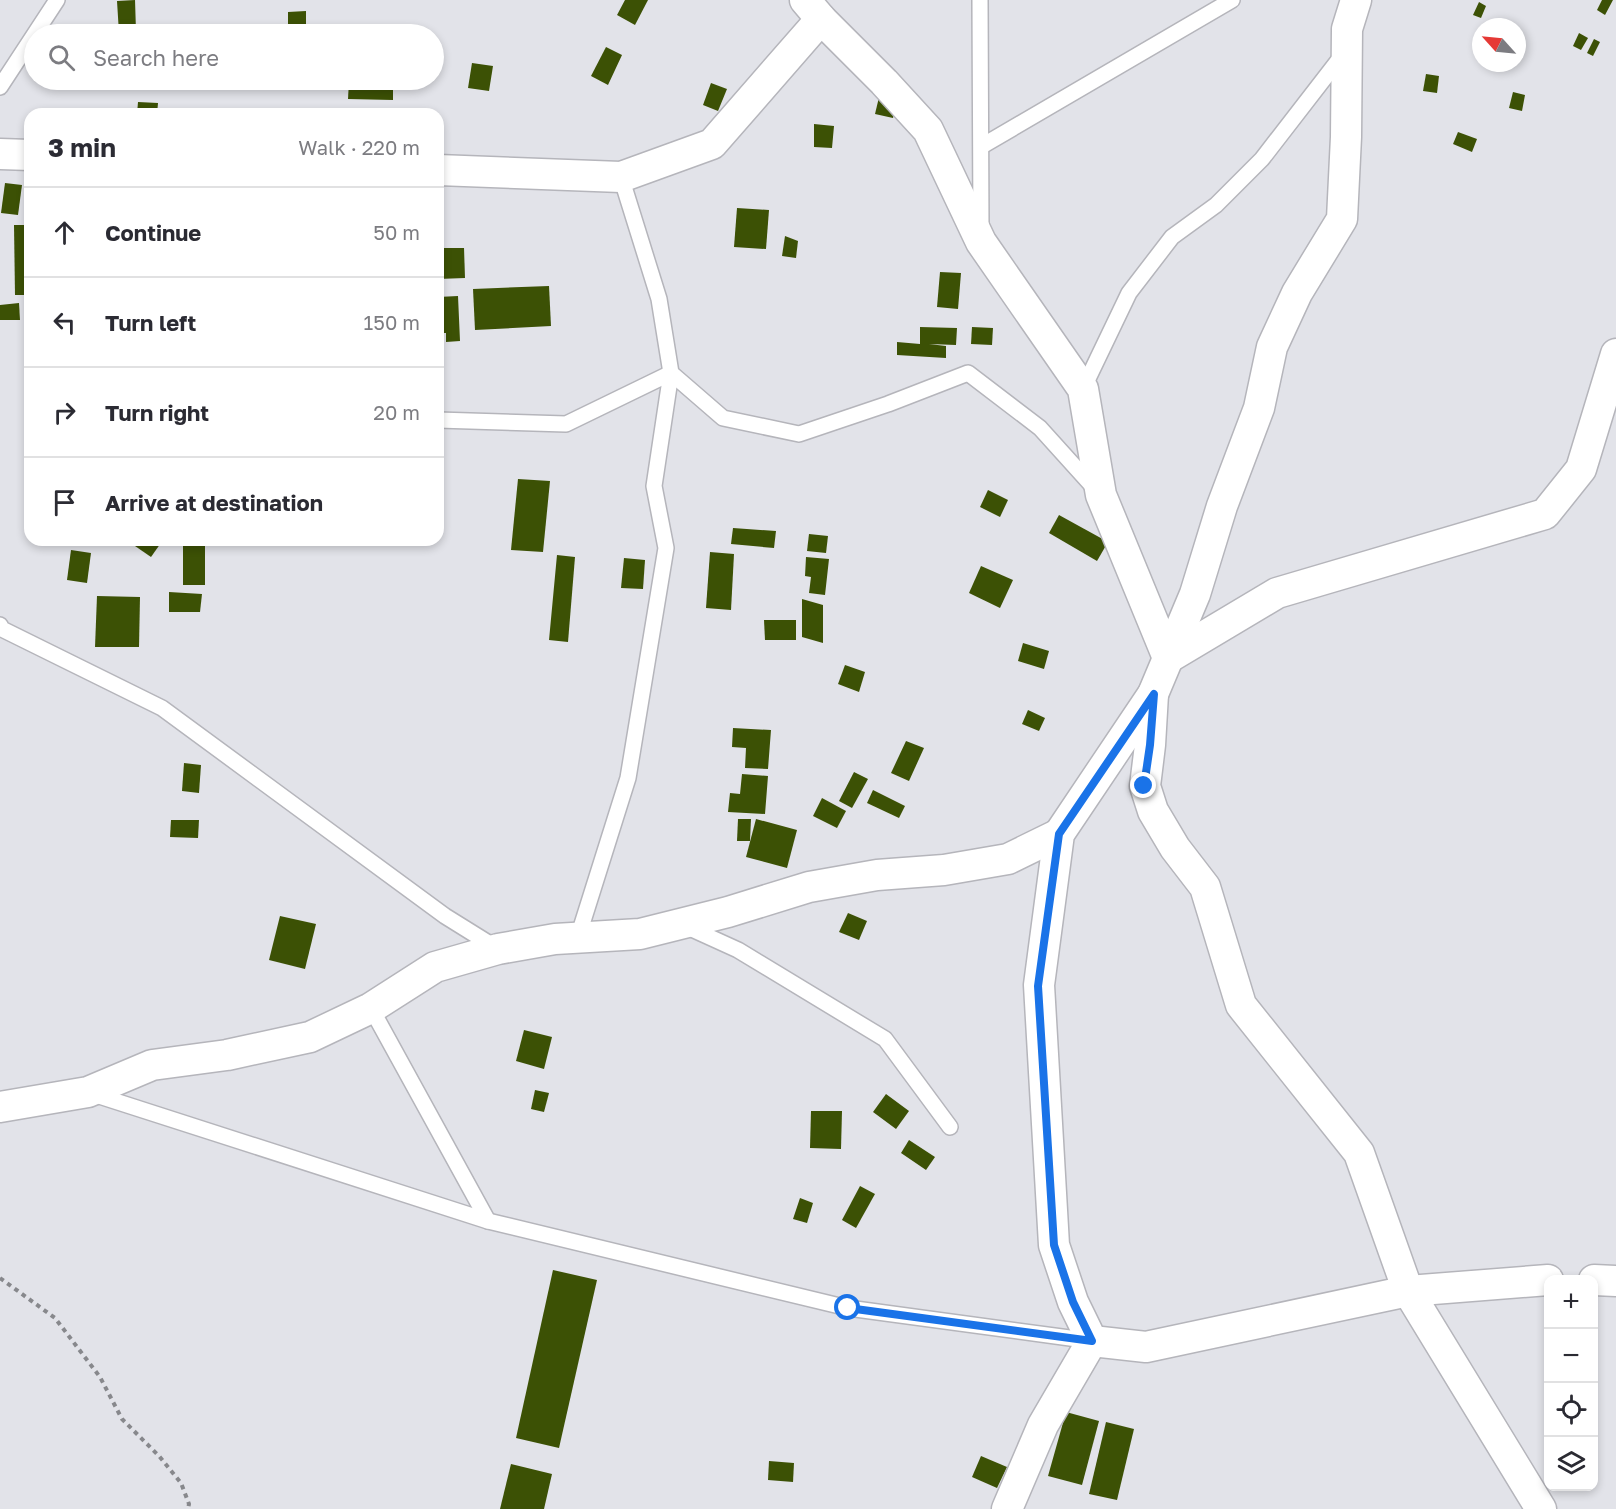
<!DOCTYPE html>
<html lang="en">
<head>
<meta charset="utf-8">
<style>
  body { margin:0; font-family:"Golos Text",sans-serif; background:#f2f2f3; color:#2b2b33 }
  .controls { position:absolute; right:18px; bottom:18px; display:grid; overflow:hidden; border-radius:12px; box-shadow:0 3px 9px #0003 }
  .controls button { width:54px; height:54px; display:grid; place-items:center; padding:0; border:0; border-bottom:2px solid #e1e1e2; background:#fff; color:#2b2b33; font:30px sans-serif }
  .compass { position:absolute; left:1472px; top:18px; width:54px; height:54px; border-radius:50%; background:#fff; box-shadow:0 3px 9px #0003; rotate:297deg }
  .stop { position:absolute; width:18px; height:18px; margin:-14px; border:4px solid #1a73e8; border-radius:50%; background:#fff }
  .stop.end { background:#1a73e8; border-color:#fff; box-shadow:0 2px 6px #0008 }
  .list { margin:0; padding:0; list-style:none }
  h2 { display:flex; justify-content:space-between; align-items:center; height:78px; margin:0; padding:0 24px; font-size:26px }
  h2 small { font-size:20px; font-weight:400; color:#7c7c81 }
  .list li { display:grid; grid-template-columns:39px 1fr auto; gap:18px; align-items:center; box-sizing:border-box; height:90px; padding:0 24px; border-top:2px solid #e1e1e2 }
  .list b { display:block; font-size:22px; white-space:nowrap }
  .list em { font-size:20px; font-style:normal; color:#7c7c81 }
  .icon { flex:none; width:33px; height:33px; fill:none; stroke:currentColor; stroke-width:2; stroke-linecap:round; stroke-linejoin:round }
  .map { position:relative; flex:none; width:1616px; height:1509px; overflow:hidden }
  .search { position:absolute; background:#fff; box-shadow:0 3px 9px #0003; left:24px; top:24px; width:420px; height:66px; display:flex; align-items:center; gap:15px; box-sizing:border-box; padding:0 21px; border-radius:33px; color:#7c7c81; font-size:22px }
  .panel { position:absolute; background:#fff; box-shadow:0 3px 9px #0003; left:24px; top:108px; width:420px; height:438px; border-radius:18px }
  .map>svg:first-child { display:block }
</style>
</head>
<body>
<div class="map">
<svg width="1616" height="1509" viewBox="0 0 1616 1509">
  <rect width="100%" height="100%" fill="#e2e3e9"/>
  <g fill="#3c5105">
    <polygon points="135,0 136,32 119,33 117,1"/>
    <polygon points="625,0 648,0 635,25 617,15"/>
    <polygon points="1602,0 1613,0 1605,15 1597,10"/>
    <polygon points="1479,2 1486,6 1481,18 1473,15"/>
    <polygon points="306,11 306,28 288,29 288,12"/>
    <polygon points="1579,33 1588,38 1581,50 1573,46"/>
    <polygon points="1594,39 1600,42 1593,56 1587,53"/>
    <polygon points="606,47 622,55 608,85 591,76"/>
    <polygon points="472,63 493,66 489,91 468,88"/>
    <polygon points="1426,74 1439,76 1437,93 1423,91"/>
    <polygon points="349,80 393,80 393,100 348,99"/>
    <polygon points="711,83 727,89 718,111 703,105"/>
    <polygon points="1513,92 1525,95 1522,111 1509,108"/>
    <polygon points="880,93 898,98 893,118 875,114"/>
    <polygon points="138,102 158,103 157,114 137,114"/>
    <polygon points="814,124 834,126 832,148 814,147"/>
    <polygon points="1458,132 1477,139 1472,152 1453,144"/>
    <polygon points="29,177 30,177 30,192 26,192"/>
    <polygon points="5,183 22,185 18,215 1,213"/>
    <polygon points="737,208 769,210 766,249 734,247"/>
    <polygon points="14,225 30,225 30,295 15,295"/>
    <polygon points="785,236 798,241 796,258 782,256"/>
    <polygon points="438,248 464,248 465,278 438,279"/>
    <polygon points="940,272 961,273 958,309 937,307"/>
    <polygon points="549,286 551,326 475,330 473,289"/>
    <polygon points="458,296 460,341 446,342 446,333 438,333 438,297"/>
    <polygon points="19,303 20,320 0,320 0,305"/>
    <polygon points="920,327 957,328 956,345 929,344 946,346 946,358 897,355 897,342 920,344"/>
    <polygon points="972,327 993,328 992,345 971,344"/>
    <polygon points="518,479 550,481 543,552 511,550"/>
    <polygon points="988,490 1008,500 1000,517 980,507"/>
    <polygon points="1059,515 1108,542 1097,561 1049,533"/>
    <polygon points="733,528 776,531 774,548 731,544"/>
    <polygon points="809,534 828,536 826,553 807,551"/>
    <polygon points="139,540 163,540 151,557 135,546"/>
    <rect x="183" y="540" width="22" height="45"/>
    <polygon points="71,550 91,553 87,583 67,580"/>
    <polygon points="710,552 734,554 731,610 706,608"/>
    <polygon points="557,555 575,557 568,642 549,640"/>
    <polygon points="806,557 829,559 825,595 809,593 811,577 805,576"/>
    <polygon points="624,558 645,560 643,589 621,588"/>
    <polygon points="981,566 1013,580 1000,608 969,593"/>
    <polygon points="169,592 202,594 200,612 169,612"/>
    <polygon points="97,596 140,597 139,647 95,647"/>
    <polygon points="802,599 823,605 823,643 802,637"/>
    <polygon points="764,620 796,620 796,640 765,640"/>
    <polygon points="1023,643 1049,651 1044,669 1018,661"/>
    <polygon points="845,665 865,672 859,692 838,684"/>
    <polygon points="1028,710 1045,718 1039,731 1022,724"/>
    <polygon points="733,728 771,730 768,769 745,768 746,748 732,747"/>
    <polygon points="906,741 924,748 909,781 891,773"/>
    <polygon points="184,763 201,765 199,793 182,791"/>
    <polygon points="854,772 868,779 852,808 839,801"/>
    <polygon points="742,774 768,776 765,814 728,812 730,793 740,794"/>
    <polygon points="873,790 905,806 899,818 867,803"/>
    <polygon points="822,798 846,811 837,828 813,816"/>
    <polygon points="738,819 751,819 750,841 737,841"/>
    <polygon points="756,819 797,830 787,868 746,857"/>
    <polygon points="171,820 199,820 198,838 170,837"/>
    <polygon points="848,913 867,921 859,940 839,932"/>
    <polygon points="280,916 316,924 305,969 269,960"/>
    <polygon points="524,1030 552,1037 544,1069 516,1061"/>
    <polygon points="535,1090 549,1093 544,1112 531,1109"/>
    <polygon points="886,1094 909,1111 896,1129 873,1112"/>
    <polygon points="811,1111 842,1111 841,1149 810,1148"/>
    <polygon points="909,1140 935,1157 926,1170 901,1153"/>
    <polygon points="860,1186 875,1194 856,1228 842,1220"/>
    <polygon points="800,1198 813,1203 807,1223 793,1219"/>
    <polygon points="553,1270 597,1280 559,1448 516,1438"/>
    <polygon points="1066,1412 1099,1421 1082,1485 1048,1476"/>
    <polygon points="1106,1422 1134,1429 1117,1500 1089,1494"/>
    <polygon points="981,1456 1007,1467 997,1488 972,1477"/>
    <polygon points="769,1461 794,1463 793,1482 768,1480"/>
    <polygon points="511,1464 552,1474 544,1509 500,1509"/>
  </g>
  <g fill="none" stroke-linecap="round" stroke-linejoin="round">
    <g stroke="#b5b5bb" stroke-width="18">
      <g id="service">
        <polyline points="980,0 981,228"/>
        <polyline points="0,87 57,0"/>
        <polyline points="982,146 1232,0"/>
        <polyline points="621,177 659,299 671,373 723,418 799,434 888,404 968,373 1040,428 1096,490"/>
        <polyline points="1083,389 1129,293 1172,237 1216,205 1262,159 1344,53"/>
        <polyline points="438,420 566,424 671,373"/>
        <polyline points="0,625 2,629 162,708 445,916 498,949"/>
        <polyline points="683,925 738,950 885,1039 950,1127"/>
        <polyline points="578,937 628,778 666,548 654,486 671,373"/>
        <polyline points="371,1008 488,1221"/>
        <polyline points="90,1093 488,1221 848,1308 1092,1341"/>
      </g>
    </g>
    <g stroke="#b5b5bb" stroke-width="33">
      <g id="minor">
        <polyline points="805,0 821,19 884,82 928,130 981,242 1083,389 1101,495 1168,658 1277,593 1545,514 1581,469 1616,354"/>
        <polyline points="1356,0 1347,29 1346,137 1342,219 1297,293 1272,347 1259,408 1222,506 1195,594 1153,694 1059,834 1039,985 1054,1245 1073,1302 1092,1341 1146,1347 1408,1291 1548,1280"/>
        <polyline points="0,154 30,155"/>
        <polyline points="438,170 621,177 712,144 821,19"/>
        <polyline points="1153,694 1150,745 1145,786 1153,811 1175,848 1205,887 1241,1005 1359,1153 1408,1291 1541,1509"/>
        <polyline points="0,1107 88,1092 152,1065 227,1055 310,1037 371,1008 435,967 498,949 555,939 640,934 728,912 809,887 877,875 944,870 1008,859 1059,834"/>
        <polyline points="1594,1280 1616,1281"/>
        <polyline points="1007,1509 1043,1425 1092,1341"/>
      </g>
    </g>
    <polyline stroke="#87888c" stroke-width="4" stroke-dasharray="4.5 4.5" stroke-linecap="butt" points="0,1278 55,1318 100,1377 122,1419 159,1456 181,1483 189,1504 188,1509"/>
    <use href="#service" stroke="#fff" stroke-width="15"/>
    <use href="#minor" stroke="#fff" stroke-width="30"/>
  </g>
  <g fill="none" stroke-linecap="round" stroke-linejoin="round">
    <polyline stroke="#1a73e8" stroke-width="8" points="848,1308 1092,1341 1073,1302 1054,1245 1038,986 1059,834 1154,694 1150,745 1144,786"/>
  </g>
</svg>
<div class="controls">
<button>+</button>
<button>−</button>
<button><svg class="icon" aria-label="locate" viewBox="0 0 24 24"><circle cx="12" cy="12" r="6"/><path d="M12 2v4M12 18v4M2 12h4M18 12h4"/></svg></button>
<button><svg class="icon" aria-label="layers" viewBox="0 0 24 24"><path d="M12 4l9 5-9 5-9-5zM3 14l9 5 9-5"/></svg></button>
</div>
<svg class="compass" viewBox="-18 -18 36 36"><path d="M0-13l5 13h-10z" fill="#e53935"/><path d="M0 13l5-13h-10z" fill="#7c7c81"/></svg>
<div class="stop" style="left:848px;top:1308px"></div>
<div class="stop end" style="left:1144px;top:786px"></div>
<div class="search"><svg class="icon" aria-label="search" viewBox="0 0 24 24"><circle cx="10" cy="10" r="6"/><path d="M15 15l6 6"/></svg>Search here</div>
<section class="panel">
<h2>3 min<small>Walk · 220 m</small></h2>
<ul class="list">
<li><svg class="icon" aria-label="ahead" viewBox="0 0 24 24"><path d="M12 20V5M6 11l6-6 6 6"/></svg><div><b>Continue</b></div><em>50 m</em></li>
<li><svg class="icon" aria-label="left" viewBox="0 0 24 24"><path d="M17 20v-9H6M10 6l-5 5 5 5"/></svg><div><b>Turn left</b></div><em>150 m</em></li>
<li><svg class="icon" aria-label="right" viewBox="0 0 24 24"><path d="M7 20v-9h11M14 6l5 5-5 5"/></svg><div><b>Turn right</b></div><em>20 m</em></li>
<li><svg class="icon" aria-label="arrive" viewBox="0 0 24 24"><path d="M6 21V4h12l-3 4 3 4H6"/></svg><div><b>Arrive at destination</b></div></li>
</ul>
</section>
</div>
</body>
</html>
